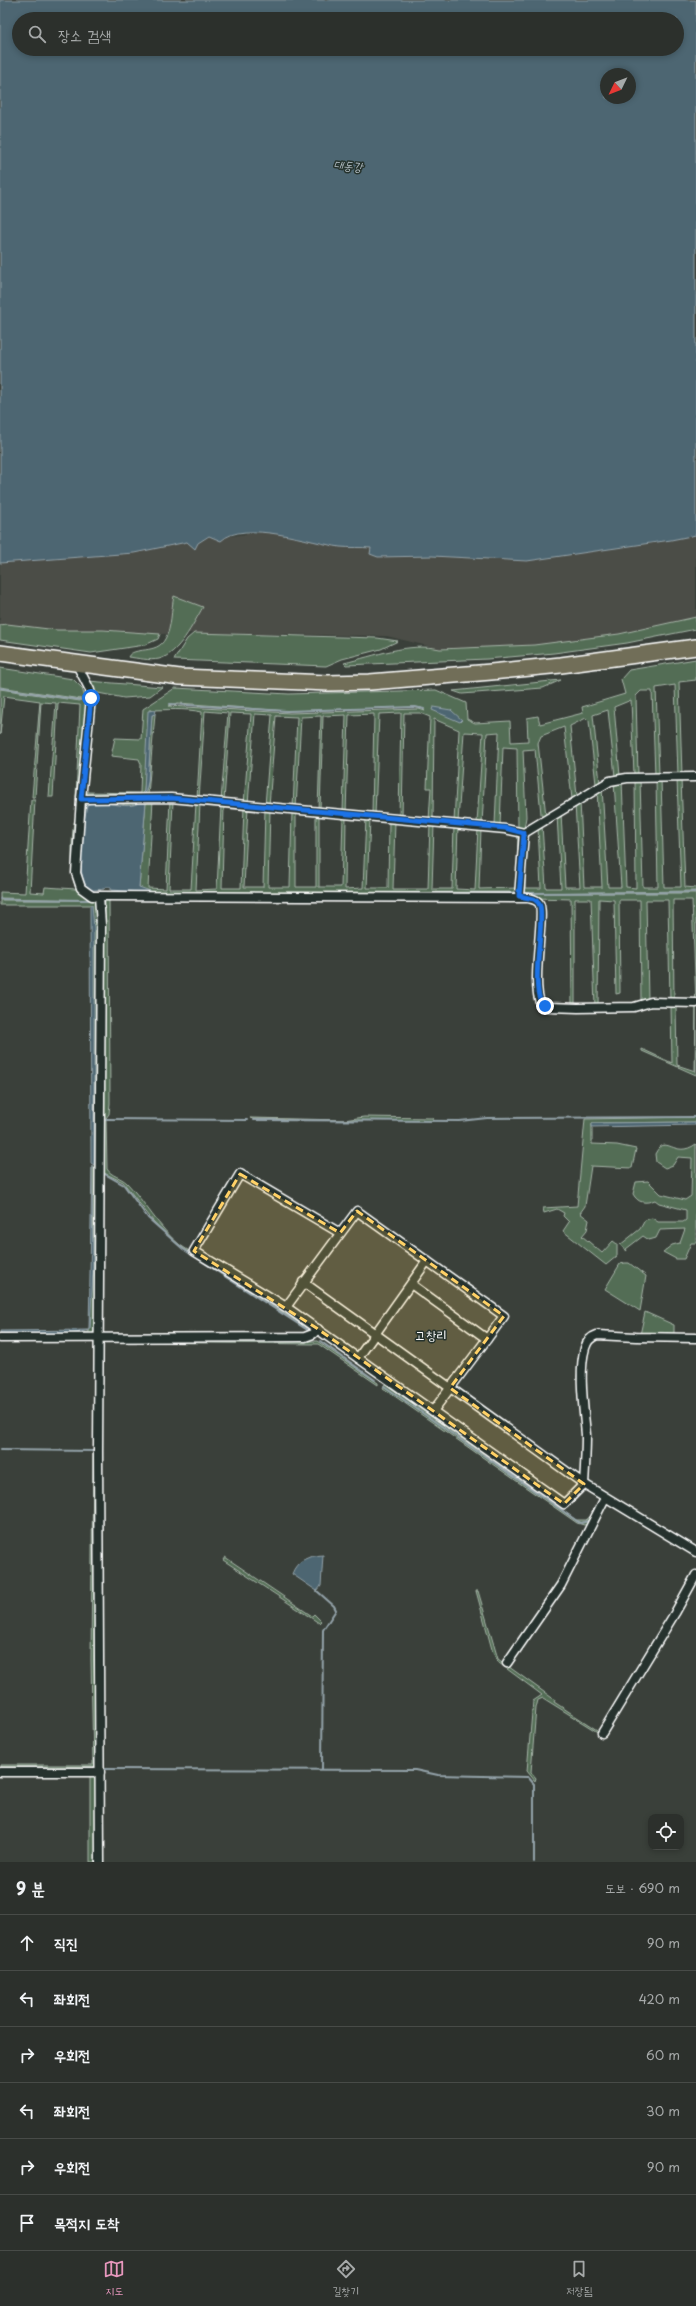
<!DOCTYPE html>
<html lang="ko">
<head>
<meta charset="utf-8">
<style>
  body { margin:0; font-family:"Playpen Sans","Poor Story",sans-serif; background:#343834; color:#f1f3f6 }
  .controls { position:absolute; right:12px; bottom:12px; display:grid; overflow:hidden; border-radius:8px; box-shadow:0 2px 6px #0003 }
  .controls button { width:36px; height:36px; display:grid; place-items:center; padding:0; border:0; border-bottom:1px solid #484b48; background:#2c302c; color:#f1f3f6; font:20px sans-serif }
  .compass { position:absolute; left:600px; top:68px; width:36px; height:36px; border-radius:50%; background:#2c302c; box-shadow:0 2px 6px #0003; rotate:227deg }
  .stop { position:absolute; width:12px; height:12px; margin:-9px; border:3px solid #1a73e8; border-radius:50%; background:#fff }
  .stop.end { background:#1a73e8; border-color:#fff; box-shadow:0 1px 4px #0008 }
  .list { margin:0; padding:0; list-style:none }
  h2 { display:flex; justify-content:space-between; align-items:center; height:52px; margin:0; padding:0 16px; font-size:17px }
  h2 small { font-size:13px; font-weight:400; color:#a6a9a9 }
  .list li { display:grid; grid-template-columns:26px 1fr auto; gap:12px; align-items:center; box-sizing:border-box; height:56px; padding:0 16px; border-top:1px solid #484b48 }
  .list b { display:block; font-size:15px; white-space:nowrap }
  .list em { font-size:13px; font-style:normal; color:#a6a9a9 }
  .icon { flex:none; width:22px; height:22px; fill:none; stroke:currentColor; stroke-width:2; stroke-linecap:round; stroke-linejoin:round }
  .map { position:relative; flex:none; width:696px; height:1862px; overflow:hidden }
  .search { position:absolute; background:#2c302c; box-shadow:0 2px 6px #0003; left:12px; right:12px; top:12px; height:44px; display:flex; align-items:center; gap:10px; box-sizing:border-box; padding:0 14px; border-radius:22px; color:#a6a9a9; font-size:15px }
  .sheet { height:388px; background:#2c302c }
  nav { display:flex; justify-content:space-around; align-items:center; box-sizing:border-box; height:56px; border-top:1px solid #484b48; background:#2c302c; font-size:11px; color:#a6a9a9 }
  nav a { display:grid; justify-items:center; gap:2px }
  nav .on { color:#e797bd }
  .map>svg:first-child { display:block }
</style>
</head>
<body>
<div class="map">
<svg width="696" height="1862" viewBox="0 0 696 1862">
  <rect width="100%" height="100%" fill="#3a403a"/>
  <filter id="ink" filterUnits="userSpaceOnUse"><feTurbulence type="fractalNoise" baseFrequency=".025" numOctaves="2"/><feDisplacementMap in="SourceGraphic" scale="8" xChannelSelector="R" yChannelSelector="G"/><feConvolveMatrix kernelMatrix="1 2 1 2 8 2 1 2 1" color-interpolation-filters="sRGB"/></filter>
  <g filter="url(#ink)">
    <polygon fill="#4c4d47" points="253,533 277,533 341,547 371,548 393,557 432,556 527,561 671,540 696,535 696,617 619,634 534,645 440,649 387,636 194,633 160,634 103,630 57,630 0,625 0,563 134,553 187,542 198,543 210,536 218,538"/>
    <g fill="#526d54" stroke="#a8b6aa" fill-rule="evenodd">
      <path d="M174 596 203 607C193 624 179 654 159 659 150 661 137 658 128 657 133 646 157 655 165 639 172 628 171 609 174 596Z"/>
      <path d="M696 617V629L627 643 554 653 487 659 346 665 344 663C374 656 409 642 440 649L534 645 619 634Z"/>
      <polygon points="7,624 57,630 103,630 160,634 158,639 145,645 91,653 0,640 0,625"/>
      <polygon points="194,633 377,638 398,641 381,649 342,659 326,666 174,660 187,639"/>
      <path d="M696 659V680L679 682 682 775H678L675 685 656 688 659 775H655L652 691H641L636 696 638 775H634L631 700 614 707 620 776H615L608 710 593 715 600 783 596 784 589 721 586 718 570 726 577 796 572 799 564 727 541 736 538 743 546 816 543 818 541 814 535 749 523 750 526 817 524 829H518L517 748 503 747 500 826 495 825 499 732 487 733 482 824 477 823 483 733 464 732 458 822H454L459 730 434 719 433 820H429L431 788H427L430 717 420 713H404L402 817H399L401 713 379 714 375 815H372L374 714 349 715 346 813 343 812 346 715 323 716 320 810H318L321 716 301 717 296 808H293L297 717 276 716 269 806H265L272 715 255 714 248 804H244L251 714 230 713 224 801H221L228 713 205 711 199 799H197L202 712C184 708 166 710 150 710L144 791 141 795 85 796 84 792 140 793 141 764 139 759 111 756 115 738 141 739 143 709 175 688 289 694 436 690 466 703 467 719 475 723 510 721 511 742 528 741 527 718 538 716 540 724 583 713 582 707 625 694 621 679 629 670ZM178 703 287 711 415 707 422 708 425 711 419 709 290 713 168 706Z"/>
      <polygon points="0,668 73,679 82,688 87,705 76,797 80,705 58,703 53,797 49,797 56,703 41,702 35,797 32,797 40,701 4,696 0,735 0,689 80,701 81,699 0,687"/>
      <polygon points="561,680 543,688 462,694 453,691"/>
      <polygon points="88,681 162,687 150,696 124,698 98,693 92,690"/>
      <polygon points="155,714 148,795 145,795 148,782 152,715"/>
      <polygon points="635,779 640,779 643,887 658,887 656,779 661,779 664,887 681,887 677,779 681,779 685,887 696,888 696,891 524,893 696,893 696,1002 692,900 673,900 674,1001 670,1001 668,900 646,900 648,1001 641,1003 640,900 619,900 620,993 616,994 614,900 599,899 598,1007 595,1007 591,899 575,899 575,1006 572,1006 571,899 535,898 522,895 525,857 525,888 541,888 538,827 542,825 546,888 561,888 557,815 561,813 565,887 580,887 575,804 580,801 584,887 602,887 597,789 602,787 608,887 621,887 614,782 622,780 626,887 636,888"/>
      <path d="M31 800H35L30 892 44 893 45 887 76 889C71 878 70 822 77 815L75 878 94 898 97 909 96 1167 94 1165 92 905H0V900H92L0 898V892L25 893Z"/>
      <path d="M93 800H153L148 888 166 889 170 800 173 801 169 889H191L196 803H200L196 890 217 889 221 806H224L222 888H241L244 807H248L244 887H263L265 809 270 810 268 887H290L292 812H296V887H316V814H319V887H341L343 816H346L345 889 363 888 366 818 370 819 367 888H388L389 821H395L393 889H428L430 824H434L432 889H452L454 826H458L456 889 475 890 478 828H481L479 889 517 888 518 833 519 884 515 892 163 893 148 892 139 887 146 802C141 802 137 804 131 805 118 805 98 799 87 805 84 821 75 875 87 887L85 891C72 875 81 825 83 804Z"/>
      <path d="M109 898 110 1103 109 1114 106 1118 107 1169C111 1176 121 1177 127 1183 146 1203 158 1227 180 1245L307 1328 227 1278 177 1244 153 1221 123 1182 104 1173 105 899Z"/>
      <polygon points="671,1005 676,1006 677,1065 695,1071 696,1006 696,1075 642,1051 642,1049 672,1063"/>
      <polygon points="364,1117 433,1118 433,1121 253,1119 250,1118 344,1120"/>
      <polygon points="696,1117 696,1122 592,1123 592,1144 617,1145 636,1149 632,1168 591,1166 585,1206 580,1213 589,1220 587,1230 582,1236 602,1253 613,1241 617,1244 617,1256 606,1265 563,1231 569,1222 563,1216 564,1213 557,1209 544,1213 543,1208 577,1206 585,1119"/>
      <path d="M696 1144V1243H691L684 1259H676L663 1252 672 1245 680 1243 685 1229 660 1230 656 1238 649 1240 643 1236 626 1249 627 1251 620 1245 640 1229 645 1220 652 1218 658 1222H683L686 1220V1210L659 1203 655 1200C645 1204 638 1203 633 1194L636 1182 648 1181 661 1194 685 1200 691 1196 692 1158 678 1157 673 1165 665 1168 656 1162 655 1154C666 1132 674 1160 696 1144Z"/>
      <polygon points="93,1166 96,1168 94,1331 92,1335 0,1336 0,1333 70,1334 89,1332 93,1272"/>
      <polygon points="625,1263 629,1263 646,1276 640,1311 605,1289 620,1264"/>
      <polygon points="645,1312 674,1325 674,1335 640,1335"/>
      <polygon points="110,1341 317,1341 378,1383 378,1385 318,1344 107,1342"/>
      <polygon points="385,1384 576,1520 586,1520 597,1511 591,1524 584,1525 577,1523 383,1388"/>
      <polygon points="93,1453 95,1453 94,1660 97,1767 0,1767 0,1765 93,1765 91,1660"/>
      <polygon points="225,1557 312,1616 314,1614 321,1621 319,1623 223,1560"/>
      <polygon points="476,1591 478,1591 498,1659 555,1700 554,1702 600,1732 599,1733 543,1698 538,1700 536,1708 531,1772 536,1778 535,1781 527,1771 533,1701 542,1695 499,1663 493,1653"/>
      <polygon points="96,1775 97,1862 90,1862 90,1776"/>
    </g>
    <g fill="#4d6672" stroke="#94a3aa" fill-rule="evenodd">
      <path d="M0 0H696V535L671 540 527 561 432 556 378 557 370 554 371 548C361 547 350 548 340 547 313 543 243 519 221 541L209 536 198 543 195 549 187 542 134 553 0 563ZM19 19H677V49H19ZM606 74H630V98H606Z"/>
      <polygon points="433,707 451,710 462,720 460,722 432,710"/>
      <polygon points="156,710 155,714 152,715 148,782 145,795 141,795 144,791 148,711"/>
      <path d="M140 802H146L139 887 156 893 111 890V887H105L104 889 85 891 87 887C75 875 84 821 87 805 101 797 127 812 140 802Z"/>
      <polygon points="90,905 92,905 94,928 94,1165 91,1163"/>
      <polygon points="696,1122 696,1125 592,1127 592,1123"/>
      <polygon points="92,1165 93,1272 90,1330 70,1334 0,1333 0,1331 89,1330"/>
      <path d="M323 1555 321 1586 317 1591 292 1574C297 1560 308 1556 323 1555Z"/>
    </g>
    <g fill="none" stroke-linecap="round" stroke-linejoin="round">
      <g stroke="#94a3aa" stroke-width="2">
        <polyline points="0,688 80,700"/>
        <polyline points="170,704 287,711 415,707 424,709"/>
        <polyline points="283,893 516,893"/>
        <polyline points="524,893 696,892"/>
        <polyline points="0,899 92,900"/>
        <polyline points="104,900 104,915"/>
        <polyline points="106,1119 247,1120"/>
        <polyline points="253,1120 460,1121 487,1118 696,1117"/>
        <polyline points="103,1173 124,1185 148,1218 183,1249 309,1331"/>
        <polyline points="320,1341 375,1380"/>
        <polyline points="384,1386 481,1454"/>
        <polyline points="0,1450 94,1451"/>
        <polyline points="483,1455 577,1521 581,1523 588,1521"/>
        <polyline points="649,1519 696,1547"/>
        <polyline points="317,1591 334,1606 336,1610 323,1630 322,1769"/>
        <polyline points="104,1769 415,1770 438,1775 528,1777 534,1784 534,1862"/>
      </g>
      <g stroke="#fff" stroke-width="11">
        <g id="street">
          <polyline points="77,665 90,690 91,698 81,799 76,873 81,888 92,896 99,896 101,925 98,1451 100,1862"/>
          <polyline points="81,799 171,798 505,829 524,833 610,781 627,778 696,777"/>
          <path d="M99 896 528 898C532 899 536 899 539 903 546 912 530 985 541 1004L549 1007 578 1008 634 1007 651 1002 696 1003"/>
          <polyline points="519,896 524,833"/>
          <polyline points="340,1233 240,1174 194,1251 286,1307 564,1504 584,1484 696,1552"/>
          <polyline points="303,1282 584,1484"/>
          <polyline points="411,1284 487,1339 433,1411"/>
          <polyline points="286,1307 357,1211 504,1316 487,1339"/>
          <polyline points="0,1338 305,1337 313,1334 318,1329"/>
          <polyline points="358,1358 427,1261"/>
          <path d="M584 1484C585 1468 586 1451 586 1435 584 1410 578 1371 585 1348 587 1341 591 1337 597 1335L636 1337 696 1338"/>
          <polyline points="507,1663 561,1585 605,1498"/>
          <polyline points="602,1733 675,1613 696,1575"/>
          <polyline points="0,1772 100,1772"/>
        </g>
      </g>
      <g stroke="#fff" stroke-width="18">
        <polyline id="highway" points="0,653 180,677 328,683 370,682 491,672 561,665 696,647"/>
      </g>
      <use href="#street" stroke="#26332d" stroke-width="8"/>
      <use href="#highway" stroke="#716e59" stroke-width="15"/>
    </g>
  </g>
  <g fill="none" stroke-linecap="round" stroke-linejoin="round" filter="url(#ink)">
    <path stroke="#1a73e8" stroke-width="5" d="M91 698 81 799 171 798 505 828 524 833 519 896 534 899C537 901 539 903 540 906 545 924 528 996 545 1006"/>
  </g>
  <path fill="#ffd166" fill-opacity="0.2" stroke="#ffd166" stroke-width="3" stroke-dasharray="8 5" stroke-linejoin="round" d="M240 1174 340 1233 357 1211 504 1316 450 1388 584 1484 564 1504 318 1329 194 1251Z"/>
  <g text-anchor="middle" stroke-width="3" stroke-linejoin="round" paint-order="stroke">
    <g font-size="12" font-style="italic" fill="#afbac0" stroke="#26332d">
      <text transform="translate(348 166) rotate(6)" y="4">대동강</text>
    </g>
    <g font-size="13" fill="#fff" stroke="#26332d">
      <text x="431" y="1340">고창리</text>
    </g>
  </g>
</svg>
<div class="controls">
<button><svg class="icon" aria-label="locate" viewBox="0 0 24 24"><circle cx="12" cy="12" r="6"/><path d="M12 2v4M12 18v4M2 12h4M18 12h4"/></svg></button>
</div>
<svg class="compass" viewBox="-18 -18 36 36"><path d="M0-13l5 13h-10z" fill="#e53935"/><path d="M0 13l5-13h-10z" fill="#a6a9a9"/></svg>
<div class="stop" style="left:91px;top:698px"></div>
<div class="stop end" style="left:545px;top:1006px"></div>
<div class="search"><svg class="icon" aria-label="search" viewBox="0 0 24 24"><circle cx="10" cy="10" r="6"/><path d="M15 15l6 6"/></svg>장소 검색</div>
</div>
<section class="sheet">
<h2>9 분<small>도보 · 690 m</small></h2>
<ul class="list">
<li><svg class="icon" aria-label="ahead" viewBox="0 0 24 24"><path d="M12 20V5M6 11l6-6 6 6"/></svg><div><b>직진</b></div><em>90 m</em></li>
<li><svg class="icon" aria-label="left" viewBox="0 0 24 24"><path d="M17 20v-9H6M10 6l-5 5 5 5"/></svg><div><b>좌회전</b></div><em>420 m</em></li>
<li><svg class="icon" aria-label="right" viewBox="0 0 24 24"><path d="M7 20v-9h11M14 6l5 5-5 5"/></svg><div><b>우회전</b></div><em>60 m</em></li>
<li><svg class="icon" aria-label="left" viewBox="0 0 24 24"><path d="M17 20v-9H6M10 6l-5 5 5 5"/></svg><div><b>좌회전</b></div><em>30 m</em></li>
<li><svg class="icon" aria-label="right" viewBox="0 0 24 24"><path d="M7 20v-9h11M14 6l5 5-5 5"/></svg><div><b>우회전</b></div><em>90 m</em></li>
<li><svg class="icon" aria-label="arrive" viewBox="0 0 24 24"><path d="M6 21V4h12l-3 4 3 4H6"/></svg><div><b>목적지 도착</b></div></li>
</ul>
</section>
<nav>
<a class="on"><svg class="icon" aria-label="map" viewBox="0 0 24 24"><path d="M3 6l6-2 6 2 6-2v14l-6 2-6-2-6 2zM9 4v14M15 6v14"/></svg>지도</a>
<a><svg class="icon" aria-label="directions" viewBox="0 0 24 24"><path d="M12 3l9 9-9 9-9-9zM9 14v-3h6M13 9l2 2-2 2"/></svg>길찾기</a>
<a><svg class="icon" aria-label="saved" viewBox="0 0 24 24"><path d="M7 4h10v16l-5-4-5 4z"/></svg>저장됨</a>
</nav>
</body>
</html>
